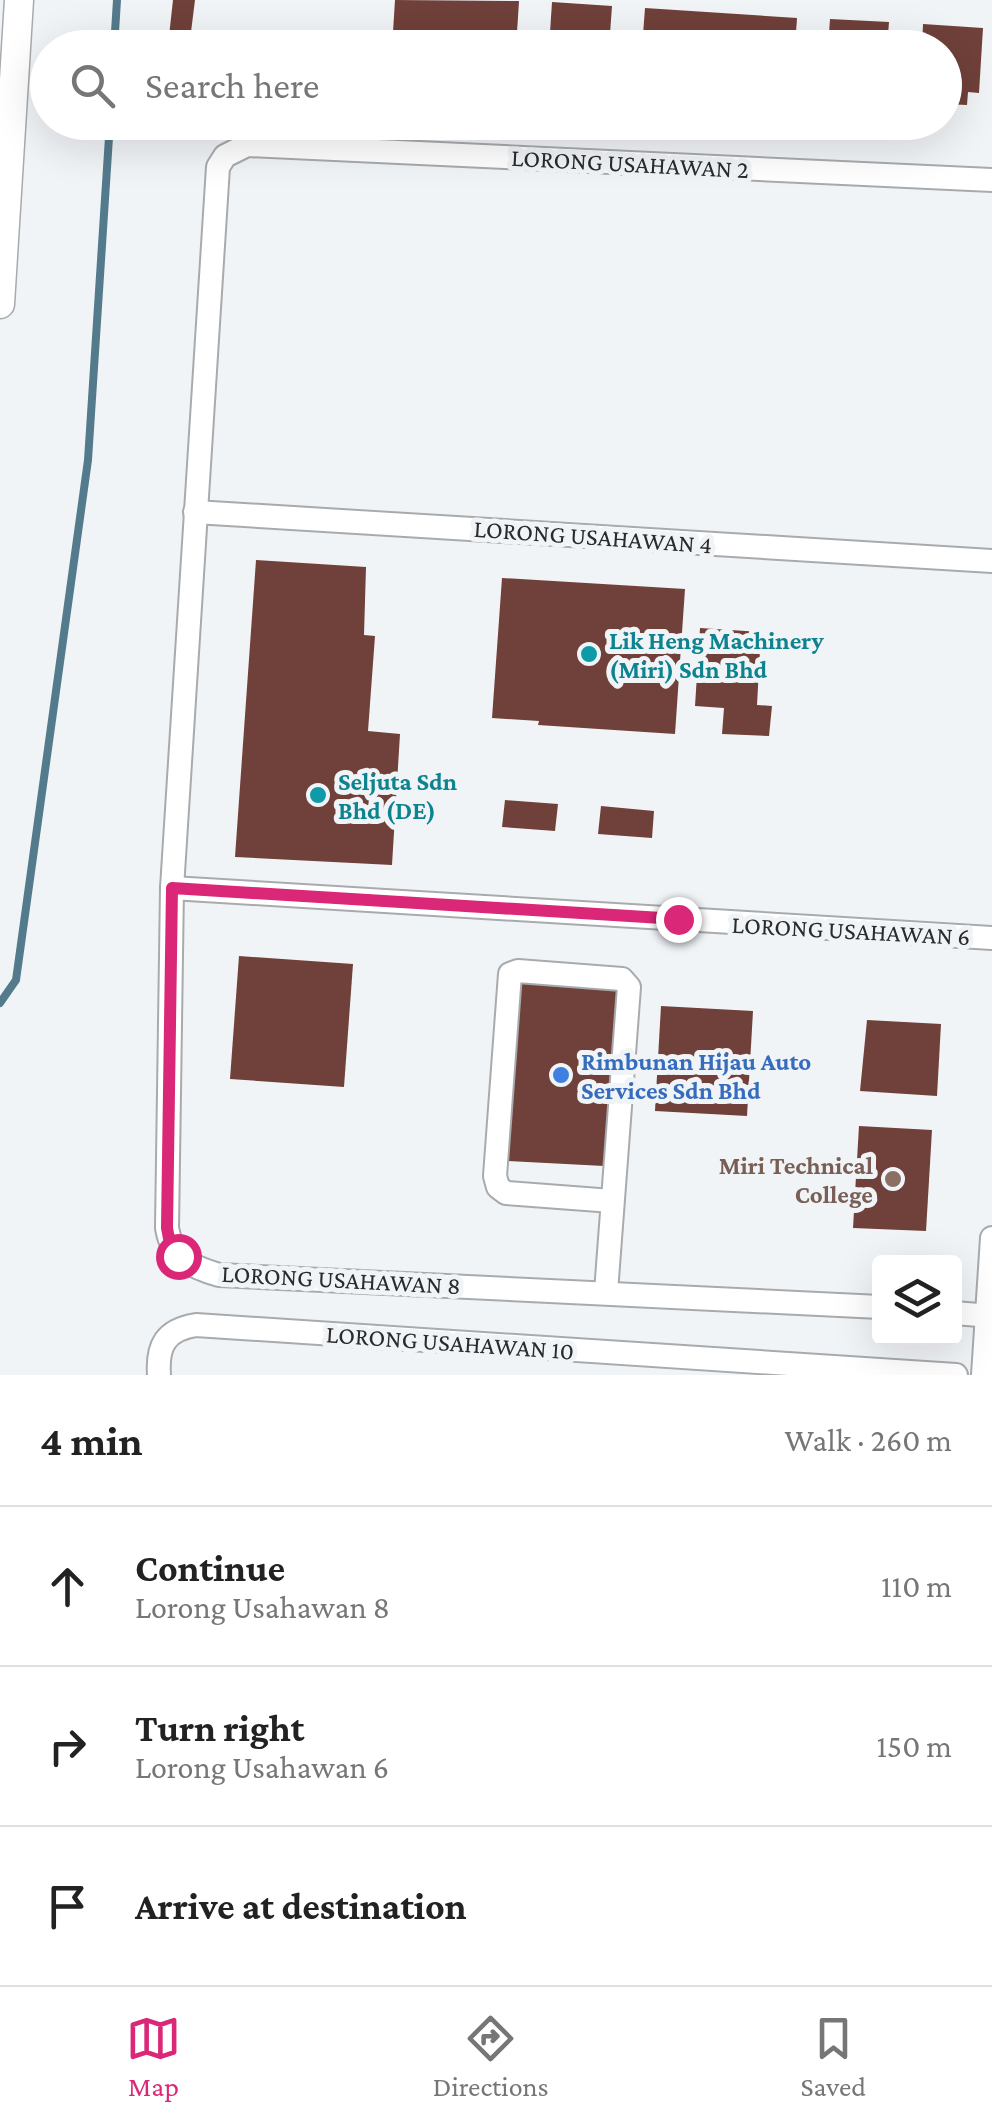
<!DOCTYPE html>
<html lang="en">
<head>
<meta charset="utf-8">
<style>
  body { margin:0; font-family:"Crimson Pro",serif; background:#f2f2f2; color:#222 }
  .controls { position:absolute; right:30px; bottom:30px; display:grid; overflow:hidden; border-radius:10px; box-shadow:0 10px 40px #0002 }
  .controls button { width:90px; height:90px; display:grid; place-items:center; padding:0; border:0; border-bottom:2px solid #e0e0e0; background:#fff; color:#222; font:50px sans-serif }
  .stop { position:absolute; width:30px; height:30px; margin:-22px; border:8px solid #db2777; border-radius:50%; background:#fff }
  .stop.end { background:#db2777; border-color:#fff; box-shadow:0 2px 10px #0008 }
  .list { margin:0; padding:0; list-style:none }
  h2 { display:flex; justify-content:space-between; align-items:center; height:130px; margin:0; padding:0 40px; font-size:42px }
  h2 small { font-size:32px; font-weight:400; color:#767676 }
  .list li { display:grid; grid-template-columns:65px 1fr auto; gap:30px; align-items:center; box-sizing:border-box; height:160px; padding:0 40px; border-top:2px solid #e0e0e0 }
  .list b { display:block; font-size:38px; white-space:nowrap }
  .list p { margin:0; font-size:32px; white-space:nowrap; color:#767676 }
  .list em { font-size:32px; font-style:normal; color:#767676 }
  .icon { flex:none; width:55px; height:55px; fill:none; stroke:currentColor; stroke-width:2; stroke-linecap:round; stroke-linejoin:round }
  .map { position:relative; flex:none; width:992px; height:1375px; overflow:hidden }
  .search { position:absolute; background:#fff; box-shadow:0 10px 40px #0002; left:30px; right:30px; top:30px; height:110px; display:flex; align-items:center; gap:25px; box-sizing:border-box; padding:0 35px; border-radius:55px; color:#767676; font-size:38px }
  .sheet { height:610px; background:#fff }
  nav { display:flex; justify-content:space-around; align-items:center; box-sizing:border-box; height:140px; border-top:2px solid #e0e0e0; background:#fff; font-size:28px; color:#767676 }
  nav a { display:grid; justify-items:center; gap:5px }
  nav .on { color:#db2777 }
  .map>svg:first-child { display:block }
</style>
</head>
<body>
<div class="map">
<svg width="992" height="1375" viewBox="0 0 992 1375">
  <rect width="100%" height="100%" fill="#f1f4f7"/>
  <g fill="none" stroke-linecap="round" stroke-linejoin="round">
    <g stroke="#547b8c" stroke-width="8">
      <polyline points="114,48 117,0"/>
      <polyline points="0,1003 16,980 88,460 110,122"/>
    </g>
  </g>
  <g fill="#70403a">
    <polygon points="173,0 195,0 189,48 168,45"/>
    <polygon points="395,0 519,1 516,48 392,48"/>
    <polygon points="552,2 612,6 609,48 549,48"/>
    <polygon points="645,8 797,18 795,48 642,48"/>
    <polygon points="830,19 889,22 887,48 828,48"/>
    <polygon points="923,24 983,28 979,93 968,92 967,105 944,104 944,48 922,48"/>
    <polygon points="256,560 366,567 364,635 375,636 368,731 400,734 392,865 235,857"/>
    <polygon points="502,578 685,589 675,734 538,725 539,721 492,718"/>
    <polygon points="700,628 761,632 757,705 772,706 769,736 722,734 724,708 695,706"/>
    <polygon points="505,800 558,804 555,831 502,827"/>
    <polygon points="601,806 654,811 652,838 598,834"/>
    <polygon points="239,956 353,964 344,1087 230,1079"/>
    <polygon points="516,983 617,989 604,1166 506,1161"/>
    <polygon points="661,1006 753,1011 747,1116 655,1111"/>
    <polygon points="867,1020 941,1024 937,1096 860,1091"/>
    <polygon points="859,1126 932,1130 926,1231 853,1228"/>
  </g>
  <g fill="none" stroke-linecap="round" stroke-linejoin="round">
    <g stroke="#a8abae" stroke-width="26">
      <g id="minor">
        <polyline points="195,512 992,561"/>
        <polyline points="172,888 992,938"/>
        <polyline points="606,1292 629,987 622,979 518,971 510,974 495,1176 498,1187 506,1193 612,1201"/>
        <path d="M880 1307 219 1275C191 1267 172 1258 167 1228L172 888 218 167 225 156 247 145 992 180"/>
        <polyline points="954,1313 992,1316"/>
        <path d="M159 1375C157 1346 165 1330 196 1325L956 1375"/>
        <polyline points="983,1375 992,1238"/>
      </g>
    </g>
    <g stroke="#a8abae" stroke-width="31">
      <polyline id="major" points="0,304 19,0"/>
    </g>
    <use href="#minor" stroke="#fff" stroke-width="22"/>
    <use href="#major" stroke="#fff" stroke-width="28"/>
  </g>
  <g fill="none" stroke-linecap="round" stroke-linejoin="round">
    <polyline stroke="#db2777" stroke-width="12" points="178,1256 170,1244 167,1228 172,888 678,919"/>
  </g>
  <g fill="#0f9aa8" stroke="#f1f4f7" stroke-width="4">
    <circle cx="589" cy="654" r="10"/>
    <circle cx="318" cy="795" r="10"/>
  </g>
  <circle fill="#3f7fe0" stroke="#f1f4f7" stroke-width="4" cx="561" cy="1075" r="10"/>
  <circle fill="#8d6e63" stroke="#f1f4f7" stroke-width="4" cx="893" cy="1179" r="10"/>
  <g text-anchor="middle" stroke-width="10" stroke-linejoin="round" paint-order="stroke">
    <g font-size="25" fill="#2a2b2c" stroke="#f1f4f7">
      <text transform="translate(630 163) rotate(3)" y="9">LORONG USAHAWAN 2</text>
      <text transform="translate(593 536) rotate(4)" y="9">LORONG USAHAWAN 4</text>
      <text transform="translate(851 930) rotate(3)" y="9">LORONG USAHAWAN 6</text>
      <text transform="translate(341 1279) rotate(3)" y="9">LORONG USAHAWAN 8</text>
      <text transform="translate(450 1342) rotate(4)" y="9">LORONG USAHAWAN 10</text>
    </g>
    <g font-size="25" font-weight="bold" fill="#0d838f" stroke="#f1f4f7" text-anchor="start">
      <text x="609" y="649">Lik Heng Machinery<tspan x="609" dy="29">(Miri) Sdn Bhd</tspan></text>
      <text x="338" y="790">Seljuta Sdn<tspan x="338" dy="29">Bhd (DE)</tspan></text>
    </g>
    <g font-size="25" font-weight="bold" fill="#366cbe" stroke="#f1f4f7" text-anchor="start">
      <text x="581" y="1070">Rimbunan Hijau Auto<tspan x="581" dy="29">Services Sdn Bhd</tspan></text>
    </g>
    <g font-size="25" font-weight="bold" fill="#785e54" stroke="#f1f4f7" text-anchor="end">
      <text x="873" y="1174">Miri Technical<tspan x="873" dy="29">College</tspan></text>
    </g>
  </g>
</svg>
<div class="controls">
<button><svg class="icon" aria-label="layers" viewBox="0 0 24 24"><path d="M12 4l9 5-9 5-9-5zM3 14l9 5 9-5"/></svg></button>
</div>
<div class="stop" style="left:178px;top:1256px"></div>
<div class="stop end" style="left:678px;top:919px"></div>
<div class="search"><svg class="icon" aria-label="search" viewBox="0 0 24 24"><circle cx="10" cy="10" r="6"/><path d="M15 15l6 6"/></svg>Search here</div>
</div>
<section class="sheet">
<h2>4 min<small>Walk · 260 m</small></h2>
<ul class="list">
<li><svg class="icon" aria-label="ahead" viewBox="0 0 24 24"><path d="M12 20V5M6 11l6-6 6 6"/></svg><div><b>Continue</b><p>Lorong Usahawan 8</p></div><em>110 m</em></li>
<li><svg class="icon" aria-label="right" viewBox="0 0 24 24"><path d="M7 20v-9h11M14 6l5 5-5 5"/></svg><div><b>Turn right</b><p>Lorong Usahawan 6</p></div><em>150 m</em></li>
<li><svg class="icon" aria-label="arrive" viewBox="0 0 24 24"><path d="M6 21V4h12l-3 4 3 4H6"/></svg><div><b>Arrive at destination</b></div></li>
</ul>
</section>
<nav>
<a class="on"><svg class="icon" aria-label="map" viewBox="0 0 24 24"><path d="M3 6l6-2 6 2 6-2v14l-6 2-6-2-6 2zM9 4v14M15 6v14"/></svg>Map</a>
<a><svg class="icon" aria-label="directions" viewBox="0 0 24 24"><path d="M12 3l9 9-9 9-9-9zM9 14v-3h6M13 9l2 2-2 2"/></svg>Directions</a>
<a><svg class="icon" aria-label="saved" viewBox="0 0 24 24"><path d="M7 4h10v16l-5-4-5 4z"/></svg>Saved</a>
</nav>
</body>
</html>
